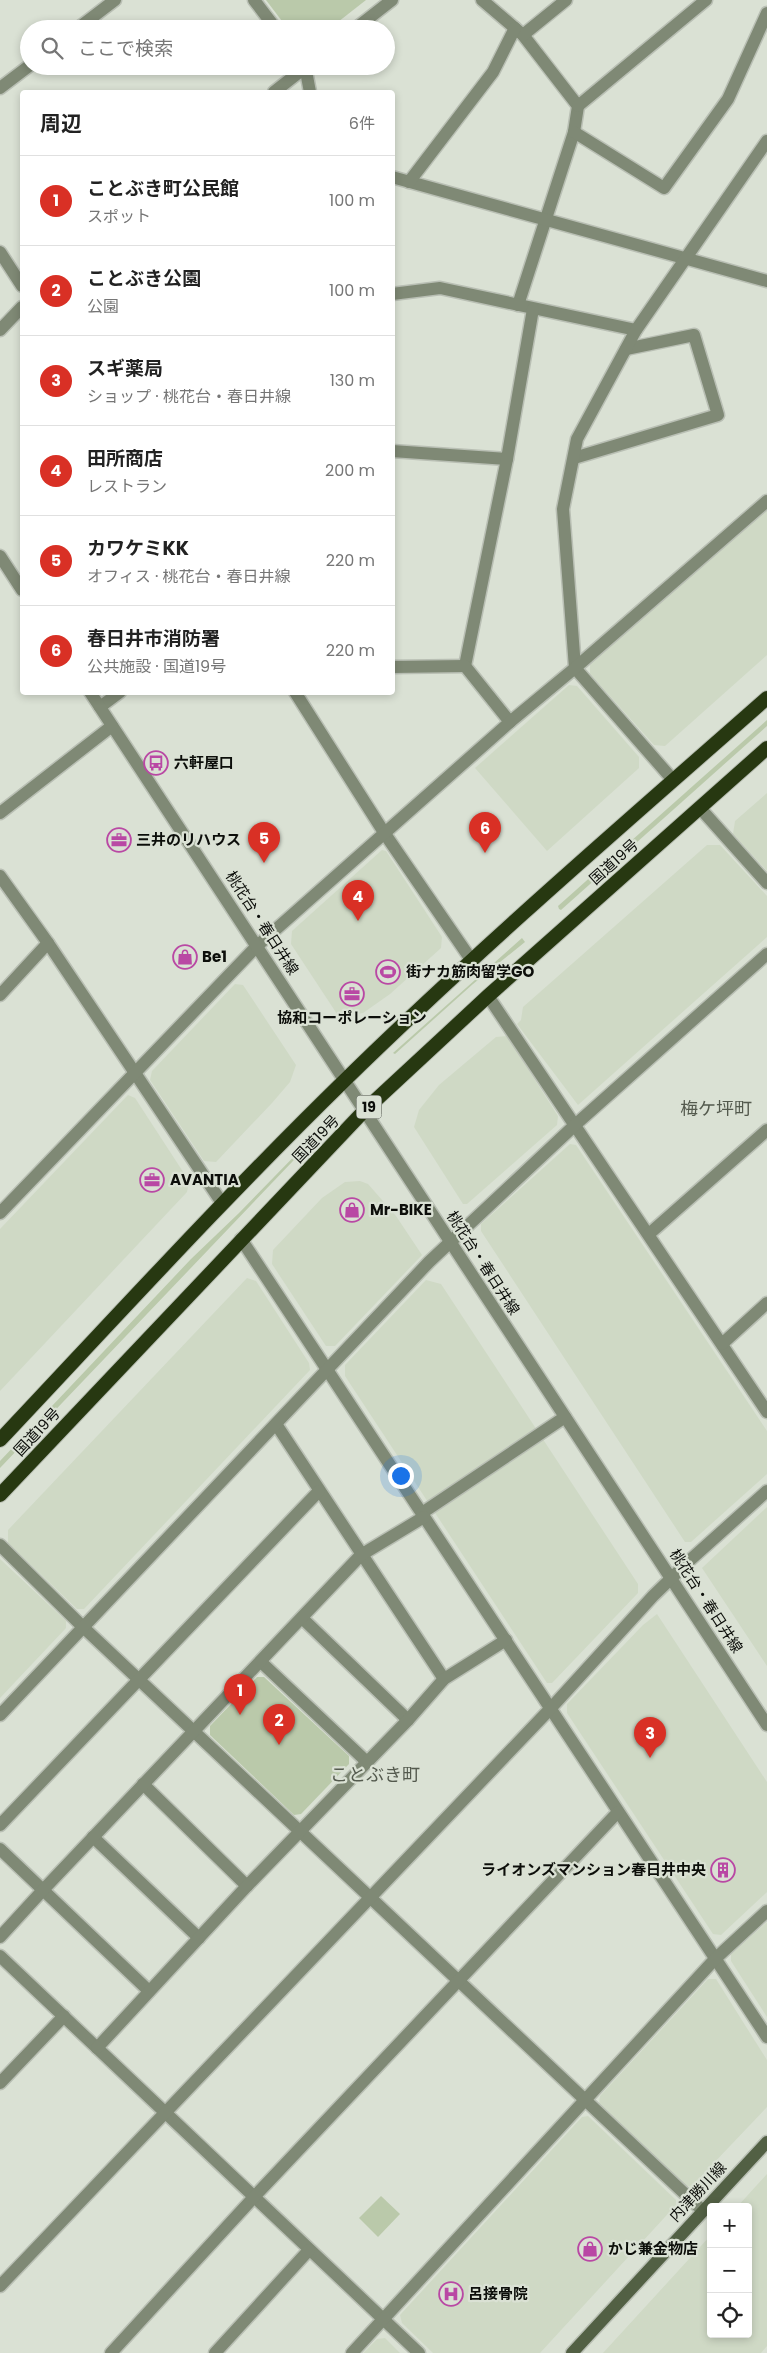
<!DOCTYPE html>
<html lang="ja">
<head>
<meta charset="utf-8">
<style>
  body { margin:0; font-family:Poppins,"Noto Sans JP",sans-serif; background:#f2f2f2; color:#222 }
  .controls { position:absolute; right:15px; bottom:15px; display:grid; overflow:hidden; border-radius:5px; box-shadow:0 2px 8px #0003 }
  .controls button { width:45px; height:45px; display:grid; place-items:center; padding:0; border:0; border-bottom:1px solid #e0e0e0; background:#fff; color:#222; font:25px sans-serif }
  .you { position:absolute; left:400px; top:1475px; width:18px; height:18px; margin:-12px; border:4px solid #fff; border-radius:50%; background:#1a73e8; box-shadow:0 0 0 8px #1a73e833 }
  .badge { display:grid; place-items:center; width:32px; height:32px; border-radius:50%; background:#d93025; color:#fff; font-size:16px; font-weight:700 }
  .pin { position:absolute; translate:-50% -41px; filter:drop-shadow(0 1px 2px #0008) }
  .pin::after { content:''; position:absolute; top:26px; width:18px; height:15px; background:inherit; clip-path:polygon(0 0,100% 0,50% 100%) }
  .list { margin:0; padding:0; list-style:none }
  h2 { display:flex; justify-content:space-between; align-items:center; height:65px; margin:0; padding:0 20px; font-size:21px }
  h2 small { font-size:16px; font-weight:400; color:#767676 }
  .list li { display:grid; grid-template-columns:32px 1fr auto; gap:15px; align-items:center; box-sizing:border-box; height:90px; padding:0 20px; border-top:1px solid #e0e0e0 }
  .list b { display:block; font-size:19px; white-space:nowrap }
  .list p { margin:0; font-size:16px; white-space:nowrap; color:#767676 }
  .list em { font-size:16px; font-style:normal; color:#767676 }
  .icon { flex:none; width:28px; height:28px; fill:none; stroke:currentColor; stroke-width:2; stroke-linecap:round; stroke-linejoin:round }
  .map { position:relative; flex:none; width:767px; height:2353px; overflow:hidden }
  .search { position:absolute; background:#fff; box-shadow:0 2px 8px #0003; left:20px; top:20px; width:375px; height:55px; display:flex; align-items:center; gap:12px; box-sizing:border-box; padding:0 18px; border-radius:28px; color:#767676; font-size:19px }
  .panel { position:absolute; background:#fff; box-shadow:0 2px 8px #0003; left:20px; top:90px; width:375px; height:605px; border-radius:5px }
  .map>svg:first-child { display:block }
</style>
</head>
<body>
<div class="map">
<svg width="767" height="2353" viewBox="0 0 767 2353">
  <rect width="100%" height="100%" fill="#dae1d4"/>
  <g fill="#cfd9c5">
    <polygon points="767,508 767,655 665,746 654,745 590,674 590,665"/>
    <polygon points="569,685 577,686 639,757 639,768 547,851 475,768"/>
    <polygon points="767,793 767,871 733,834 735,821"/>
    <polygon points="707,845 720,845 767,896 767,937 578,1105 517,1024 521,1020 523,1007"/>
    <polygon points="382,850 386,851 442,937 441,948 390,994 363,1013 339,1017 291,944 292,931"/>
    <polygon points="235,984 243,985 296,1065 290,1082 272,1103 216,1162 204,1161 150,1080 152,1071"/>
    <polygon points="507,1036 558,1116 557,1125 467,1204 463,1204 414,1127 419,1110 439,1085 496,1037"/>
    <polygon points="128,1095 135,1098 189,1181 187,1192 0,1391 0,1229"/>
    <polygon points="570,1144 576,1145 767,1431 767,1474 691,1542 685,1542 481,1231 481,1224"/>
    <polygon points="360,1181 368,1184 396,1216 422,1255 335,1346 326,1346 272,1264 273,1250 322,1198 345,1182"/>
    <polygon points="247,1278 256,1281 309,1363 310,1370 84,1609 77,1609 8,1543 8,1530"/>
    <polygon points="426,1280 441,1284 638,1584 638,1593 552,1683 547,1683 345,1376 345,1365"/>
    <polygon points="767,1507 767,1666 702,1568"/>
    <polygon points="0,1559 66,1621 66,1628 0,1698"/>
    <polygon points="657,1614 767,1782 767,1892 721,1935 713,1934 567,1713 567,1704 643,1625"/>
    <polygon points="767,1922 767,2017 731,1961 731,1954"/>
    <polygon points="708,1979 716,1979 767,2060 767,2107 691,2187 685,2185 599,2104 600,2096"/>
    <polygon points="588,2116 676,2200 676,2205 540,2353 433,2353 402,2323 400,2315 582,2117"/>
    <polygon points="767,2174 767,2346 761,2353 603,2353 711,2235 711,2334 748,2334 748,2207 737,2207"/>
    <polygon points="385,2338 400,2353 363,2353 377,2339"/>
  </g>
  <g fill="#bac9aa">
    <polygon points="266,0 366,0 329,29 288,29"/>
    <polygon points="767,720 767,726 561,910 559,909 558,906"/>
    <polygon points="522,938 525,942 473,984 395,1054 393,1053"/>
    <polygon points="313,1137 314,1139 0,1468 0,1461 191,1259 239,1213"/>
    <polygon points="257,1677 264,1677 349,1756 349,1764 301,1814 294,1815 210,1735 210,1726"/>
    <polygon points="381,2196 400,2214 378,2237 359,2218"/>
  </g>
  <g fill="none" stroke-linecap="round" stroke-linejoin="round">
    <g stroke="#b9bfb4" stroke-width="15">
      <g id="minor">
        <polyline points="254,0 276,29"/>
        <polyline points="482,0 523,35 578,106 574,132 518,305"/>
        <polyline points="77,29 115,0"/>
        <polyline points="523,35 566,0"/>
        <polyline points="305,66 310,92"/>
        <polyline points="0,88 29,66"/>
        <polyline points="578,106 706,0"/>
        <polyline points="574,132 664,188 728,99 767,13"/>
        <polyline points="392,177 767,281"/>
        <polyline points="409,182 493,72 515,28"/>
        <polyline points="0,252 22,286"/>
        <polyline points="392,294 440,288 636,330"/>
        <polyline points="392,451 507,459"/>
        <polyline points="574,458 718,415 694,335 626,349"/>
        <polyline points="465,666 507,459 533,309"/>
        <polyline points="465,666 510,722"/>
        <polyline points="392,667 465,666"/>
        <polyline points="295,692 385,834 472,961"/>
        <polyline points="100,707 120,692"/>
        <polyline points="673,780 575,668 563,509 577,439 636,330 767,141"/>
        <polyline points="700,808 767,883"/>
        <polyline points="0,813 112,726"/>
        <polyline points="0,876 48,943 222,1203"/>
        <polyline points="0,995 48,943"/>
        <polyline points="488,996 767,1412"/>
        <polyline points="0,1213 257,946 510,722 575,668 767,501"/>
        <polyline points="649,1234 767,1130"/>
        <polyline points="241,1239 767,2037"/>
        <polyline points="722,1344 767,1303"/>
        <polyline points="276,1424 444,1679"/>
        <polyline points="422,1513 565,1417"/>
        <polyline points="0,1545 83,1627 702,2210"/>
        <polyline points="302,1618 408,1720"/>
        <polyline points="261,1662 367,1762"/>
        <polyline points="0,1715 429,1262 575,1125 767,954"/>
        <polyline points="143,1784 247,1886"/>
        <polyline points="0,1825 319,1491"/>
        <polyline points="93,1837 199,1938"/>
        <polyline points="0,1849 149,1991"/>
        <polyline points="0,1937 43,1890 361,1555 424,1517"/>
        <polyline points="0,1956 419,2353"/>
        <polyline points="97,2048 247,1886 408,1720 444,1679 506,1640"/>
        <polyline points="0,2083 64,2016"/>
        <polyline points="111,2353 254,2197 618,1812"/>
        <polyline points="215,2353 309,2250"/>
        <polyline points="352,2353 715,1959 767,1911"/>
      </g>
    </g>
    <g stroke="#b9bfb4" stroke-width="15">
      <g id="tertiary">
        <polyline points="355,29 392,0"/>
        <polyline points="274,92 307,66"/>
        <polyline points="0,330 22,307"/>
        <polyline points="0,556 22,590"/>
        <polyline points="90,692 767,1725"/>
        <polyline points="0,2286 551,1708 653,1596 689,1561 767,1491"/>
      </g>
    </g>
    <g stroke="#b9bfb4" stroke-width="15">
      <polyline id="secondary" points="572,2353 767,2142"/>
    </g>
    <g stroke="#b9bfb4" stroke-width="16">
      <g id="trunk">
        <path d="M0 1440C114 1319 226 1196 345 1080 481 947 625 823 767 698"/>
        <polyline points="0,1495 364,1111 488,996 767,748"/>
      </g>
    </g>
    <use href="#minor" stroke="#7f8975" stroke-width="12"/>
    <use href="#tertiary" stroke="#7f8975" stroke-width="12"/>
    <use href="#secondary" stroke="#526044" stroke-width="12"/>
    <use href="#trunk" stroke="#273811" stroke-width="14"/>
  </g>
  <defs>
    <g id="bus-ring" transform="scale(1.25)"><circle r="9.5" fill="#dae1d4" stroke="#b948a4" stroke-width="1.5"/><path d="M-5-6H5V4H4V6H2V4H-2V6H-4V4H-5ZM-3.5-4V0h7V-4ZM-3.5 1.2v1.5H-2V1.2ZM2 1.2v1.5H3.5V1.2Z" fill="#b948a4"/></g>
    <g id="office-ring" transform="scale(1.25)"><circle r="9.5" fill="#dae1d4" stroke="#b948a4" stroke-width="1.5"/><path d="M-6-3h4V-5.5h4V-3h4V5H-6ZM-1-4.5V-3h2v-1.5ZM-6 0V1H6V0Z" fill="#b948a4"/></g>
    <g id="shop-ring" transform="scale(1.25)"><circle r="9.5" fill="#dae1d4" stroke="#b948a4" stroke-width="1.5"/><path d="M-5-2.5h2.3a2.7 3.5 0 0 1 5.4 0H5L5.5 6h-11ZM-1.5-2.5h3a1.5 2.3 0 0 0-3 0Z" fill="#b948a4"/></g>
    <g id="stadium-ring" transform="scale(1.25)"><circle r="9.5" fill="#dae1d4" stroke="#b948a4" stroke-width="1.5"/><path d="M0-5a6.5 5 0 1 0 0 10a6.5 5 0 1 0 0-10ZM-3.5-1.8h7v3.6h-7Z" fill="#b948a4"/></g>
    <g id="building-ring" transform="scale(1.25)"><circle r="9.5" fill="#dae1d4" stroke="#b948a4" stroke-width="1.5"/><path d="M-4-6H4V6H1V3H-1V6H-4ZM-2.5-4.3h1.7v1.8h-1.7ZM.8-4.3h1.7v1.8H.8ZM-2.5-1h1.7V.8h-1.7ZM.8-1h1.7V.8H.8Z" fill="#b948a4"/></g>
    <g id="hospital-ring" transform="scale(1.25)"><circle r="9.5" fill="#dae1d4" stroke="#b948a4" stroke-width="1.5"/><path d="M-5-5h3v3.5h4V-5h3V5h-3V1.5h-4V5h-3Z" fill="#b948a4"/></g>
  </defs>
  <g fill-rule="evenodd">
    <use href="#bus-ring" x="156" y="763"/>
    <use href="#office-ring" x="119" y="840"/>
    <use href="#shop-ring" x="185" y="957"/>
    <use href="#stadium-ring" x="388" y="972"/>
    <use href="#office-ring" x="352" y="994"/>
    <use href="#office-ring" x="152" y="1180"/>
    <use href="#shop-ring" x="352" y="1210"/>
    <use href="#building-ring" x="723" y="1870"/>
    <use href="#shop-ring" x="590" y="2249"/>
    <use href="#hospital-ring" x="451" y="2294"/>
  </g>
  <g text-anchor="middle" stroke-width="4.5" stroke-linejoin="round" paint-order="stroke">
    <rect fill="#dae1d4" stroke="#4a4d47" stroke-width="1" x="356.5" y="1095.5" width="25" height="23" rx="4"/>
    <g font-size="14" font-weight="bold" fill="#0c0e0a">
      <text x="369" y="1112">19</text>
    </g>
    <g font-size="15" font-weight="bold" fill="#0c0e0a" stroke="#dae1d4" text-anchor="start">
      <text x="174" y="768">六軒屋口</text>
      <text x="136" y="845">三井のリハウス</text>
      <text x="202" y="962">Be1</text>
      <text x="406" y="977">街ナカ筋肉留学GO</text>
      <text x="352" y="1023" text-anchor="middle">協和コーポレーション</text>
      <text x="170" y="1185">AVANTIA</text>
      <text x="370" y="1215">Mr-BIKE</text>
      <text x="706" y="1875" text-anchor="end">ライオンズマンション春日井中央</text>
      <text x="608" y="2254">かじ兼金物店</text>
      <text x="468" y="2299">呂接骨院</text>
    </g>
    <g font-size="15" fill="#0c0e0a" stroke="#dae1d4">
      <text transform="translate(614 862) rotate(-42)" y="5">国道19号</text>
      <text transform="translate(262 923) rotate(57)" y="5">桃花台・春日井線</text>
      <text transform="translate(316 1139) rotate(-46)" y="5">国道19号</text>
      <text transform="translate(483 1263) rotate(57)" y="5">桃花台・春日井線</text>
      <text transform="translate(37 1432) rotate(-47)" y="5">国道19号</text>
      <text transform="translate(706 1601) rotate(57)" y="5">桃花台・春日井線</text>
      <text transform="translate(698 2192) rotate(-47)" y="5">内津勝川線</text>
    </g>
    <g font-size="18" fill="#545a4e" stroke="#dae1d4">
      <text x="716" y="1115">梅ケ坪町</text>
      <text x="375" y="1781">ことぶき町</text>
    </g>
  </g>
</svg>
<div class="controls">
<button>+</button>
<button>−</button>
<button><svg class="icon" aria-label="locate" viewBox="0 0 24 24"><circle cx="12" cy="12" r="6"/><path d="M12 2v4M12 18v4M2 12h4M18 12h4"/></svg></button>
</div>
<div class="you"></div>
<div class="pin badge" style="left:240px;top:1715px">1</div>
<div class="pin badge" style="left:279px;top:1745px">2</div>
<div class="pin badge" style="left:650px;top:1758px">3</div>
<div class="pin badge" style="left:358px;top:921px">4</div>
<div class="pin badge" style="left:264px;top:863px">5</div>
<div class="pin badge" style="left:485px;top:853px">6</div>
<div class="search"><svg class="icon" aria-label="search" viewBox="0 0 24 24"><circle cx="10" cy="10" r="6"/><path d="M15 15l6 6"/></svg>ここで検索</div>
<section class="panel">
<h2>周辺<small>6件</small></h2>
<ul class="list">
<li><span class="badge">1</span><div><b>ことぶき町公民館</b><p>スポット</p></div><em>100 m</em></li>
<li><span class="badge">2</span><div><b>ことぶき公園</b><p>公園</p></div><em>100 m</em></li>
<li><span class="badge">3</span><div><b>スギ薬局</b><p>ショップ · 桃花台・春日井線</p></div><em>130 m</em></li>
<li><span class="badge">4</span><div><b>田所商店</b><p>レストラン</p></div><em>200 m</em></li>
<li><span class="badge">5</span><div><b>カワケミKK</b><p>オフィス · 桃花台・春日井線</p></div><em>220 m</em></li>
<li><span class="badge">6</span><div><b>春日井市消防署</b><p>公共施設 · 国道19号</p></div><em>220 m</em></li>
</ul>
</section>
</div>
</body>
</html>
